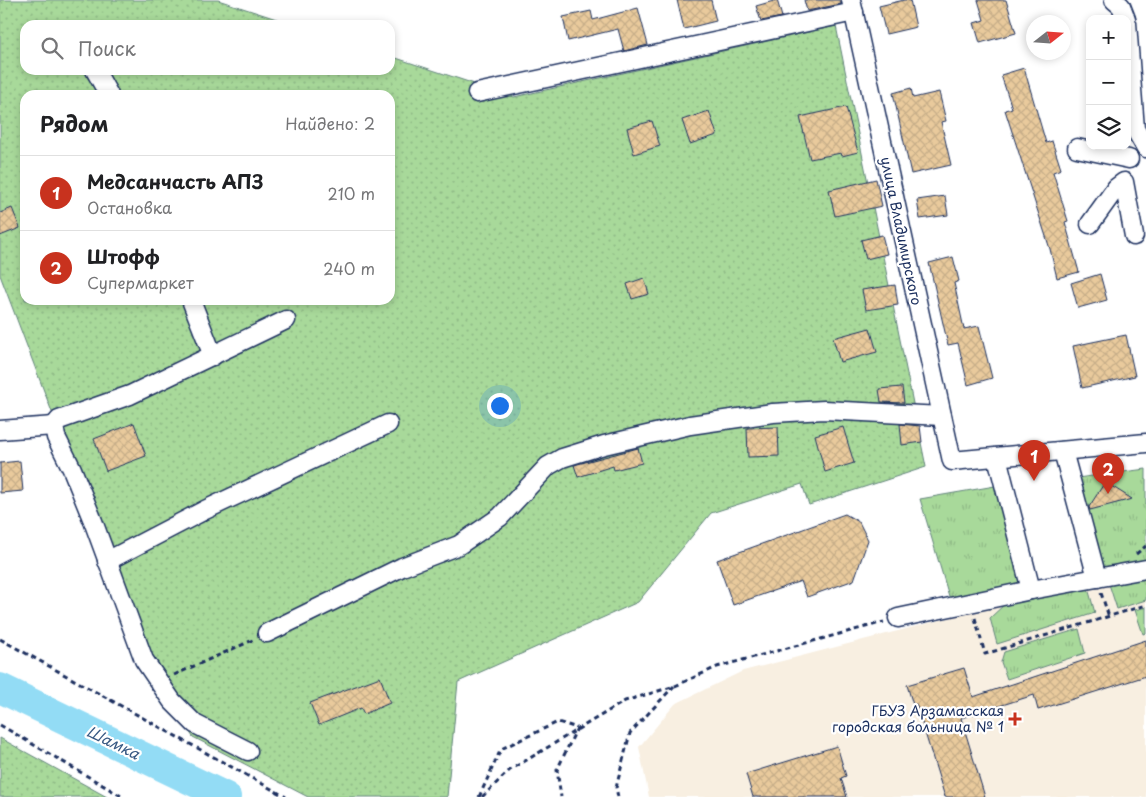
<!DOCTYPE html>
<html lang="ru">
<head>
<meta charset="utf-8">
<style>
  body { margin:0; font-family:"Playpen Sans",sans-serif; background:#f6f6f6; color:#202124 }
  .controls { position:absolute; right:15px; top:15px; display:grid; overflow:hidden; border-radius:10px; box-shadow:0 2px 8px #0003 }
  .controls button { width:45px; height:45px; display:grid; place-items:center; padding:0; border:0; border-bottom:1px solid #e0e0e0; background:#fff; color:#202124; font:25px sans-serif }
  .compass { position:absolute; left:1026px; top:15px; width:45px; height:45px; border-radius:50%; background:#fff; box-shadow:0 2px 8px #0003; rotate:73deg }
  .you { position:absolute; left:499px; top:405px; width:18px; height:18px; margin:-12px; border:4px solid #fff; border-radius:50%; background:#1a73e8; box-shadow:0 0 0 8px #1a73e833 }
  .badge { display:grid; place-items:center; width:32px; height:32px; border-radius:50%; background:#c8321e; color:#fff; font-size:16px; font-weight:700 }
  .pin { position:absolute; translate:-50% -41px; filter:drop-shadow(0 1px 2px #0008) }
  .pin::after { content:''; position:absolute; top:26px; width:18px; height:15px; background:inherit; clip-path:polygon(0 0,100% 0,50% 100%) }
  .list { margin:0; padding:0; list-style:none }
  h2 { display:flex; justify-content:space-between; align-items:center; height:65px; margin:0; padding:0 20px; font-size:21px }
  h2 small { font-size:16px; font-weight:400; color:#757577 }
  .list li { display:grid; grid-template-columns:32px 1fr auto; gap:15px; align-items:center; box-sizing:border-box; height:75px; padding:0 20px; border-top:1px solid #e0e0e0 }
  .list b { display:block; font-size:19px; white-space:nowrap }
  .list p { margin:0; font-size:16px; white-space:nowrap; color:#757577 }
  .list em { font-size:16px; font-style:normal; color:#757577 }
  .icon { flex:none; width:28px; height:28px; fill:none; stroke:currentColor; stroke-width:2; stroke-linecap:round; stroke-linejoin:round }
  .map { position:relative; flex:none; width:1146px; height:797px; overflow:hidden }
  .search { position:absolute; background:#fff; box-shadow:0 2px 8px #0003; left:20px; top:20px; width:375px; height:55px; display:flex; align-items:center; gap:12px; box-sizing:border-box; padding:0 18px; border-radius:15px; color:#757577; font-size:19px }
  .panel { position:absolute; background:#fff; box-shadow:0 2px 8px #0003; left:20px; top:90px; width:375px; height:215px; border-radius:15px }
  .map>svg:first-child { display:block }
</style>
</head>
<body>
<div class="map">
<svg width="1146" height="797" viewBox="0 0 1146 797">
  <defs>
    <pattern id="grass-tufts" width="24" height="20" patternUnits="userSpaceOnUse" patternTransform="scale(1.25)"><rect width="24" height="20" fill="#a8d99a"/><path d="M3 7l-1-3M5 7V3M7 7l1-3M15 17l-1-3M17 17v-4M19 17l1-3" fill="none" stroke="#90bb87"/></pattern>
    <pattern id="garden-dots" width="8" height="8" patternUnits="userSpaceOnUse" patternTransform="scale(1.25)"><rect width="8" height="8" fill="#a8d99a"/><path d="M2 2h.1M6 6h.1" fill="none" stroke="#90bb87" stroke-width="1.8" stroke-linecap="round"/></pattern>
    <pattern id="building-cross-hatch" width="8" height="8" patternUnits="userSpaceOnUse" patternTransform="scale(1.25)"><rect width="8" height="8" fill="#e9ca9c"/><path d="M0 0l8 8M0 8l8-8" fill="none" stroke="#c7ae89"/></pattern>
  </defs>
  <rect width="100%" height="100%" fill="#fff"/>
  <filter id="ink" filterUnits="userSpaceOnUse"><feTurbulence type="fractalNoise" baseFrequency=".02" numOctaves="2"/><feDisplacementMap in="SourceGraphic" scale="10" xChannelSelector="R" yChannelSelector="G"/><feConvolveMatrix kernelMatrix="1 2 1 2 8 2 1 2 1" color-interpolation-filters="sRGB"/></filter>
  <g filter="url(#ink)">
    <polygon fill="#f8efe1" points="1146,577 1146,797 649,797 639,747 675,704 743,671 1006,603"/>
    <g fill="url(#grass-tufts)" stroke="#62847c">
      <polygon points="1146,469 1146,563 1101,572 1077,478"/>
      <polygon points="995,486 1021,586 951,603 920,499"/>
      <polygon points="1146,577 1146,600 1117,609 1109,584"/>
      <polygon points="1088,588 1095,613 997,644 990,618 1006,603"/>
      <polygon points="1146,607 1146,633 1143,634 1135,610"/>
      <polygon points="1079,629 1085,653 1007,679 1001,662 1004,652"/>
    </g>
    <g fill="url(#garden-dots)" stroke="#62847c" fill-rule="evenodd">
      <path d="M0 0H218L295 25H25V70H390V56L514 97 836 26 926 467 809 505 802 484 711 513 638 602 458 682 447 797H308L193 737 151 673 0 275ZM25 95H390V300H25Z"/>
      <polygon points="0,738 107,797 0,797"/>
    </g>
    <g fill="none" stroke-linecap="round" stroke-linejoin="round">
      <polyline stroke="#93dcf5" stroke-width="30" points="0,688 226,797"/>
    </g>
    <g fill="url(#building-cross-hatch)" stroke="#1b2f5e">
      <polygon points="677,0 711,0 716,21 684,29"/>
      <polygon points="777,0 782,17 761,21 756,6"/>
      <polygon points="804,0 841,0 841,4 807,11"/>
      <polygon points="904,0 910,0 916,27 886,34 879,6"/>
      <polygon points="978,0 1006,0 1016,33 980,43 974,23 984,20"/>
      <polygon points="638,8 648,45 624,51 618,29 568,41 563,17 591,11 593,20"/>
      <polygon points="1024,68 1046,143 1052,141 1061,169 1053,172 1068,221 1065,222 1079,272 1057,278 1050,249 1005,110 1012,108 1001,75"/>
      <polygon points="911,88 913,98 939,92 946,121 941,122 951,165 911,174 893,93"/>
      <polygon points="846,107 858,152 842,156 841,153 810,159 800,117"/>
      <polygon points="709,111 717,135 690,144 682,120"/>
      <polygon points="652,121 660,146 634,154 627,128"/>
      <polygon points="876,179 882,206 835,216 829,190"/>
      <polygon points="945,196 948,215 920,219 917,200"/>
      <polygon points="12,208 20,228 0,236 0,213"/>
      <polygon points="882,235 887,254 866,259 861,240"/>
      <polygon points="953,257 959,281 954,283 964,329 979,326 992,378 968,385 958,343 948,345 929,263"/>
      <polygon points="1100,274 1107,300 1078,308 1071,283"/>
      <polygon points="644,278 649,294 632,299 627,284"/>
      <polygon points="895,285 898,305 866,310 862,290"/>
      <polygon points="870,328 877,352 840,362 833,338"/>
      <polygon points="1126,335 1135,376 1082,388 1073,346"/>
      <polygon points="902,387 904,403 881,402 879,389"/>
      <polygon points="134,423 146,456 106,471 94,439"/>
      <polygon points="900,424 920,426 922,442 902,445"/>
      <polygon points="778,427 779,456 748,457 747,428"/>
      <polygon points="843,427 854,463 825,472 815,435"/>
      <polygon points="638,448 642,463 614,470 613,466 578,477 574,465"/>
      <polygon points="20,461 23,491 0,493 0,463"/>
      <polygon points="1105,482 1132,499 1090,510 1089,507"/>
      <polygon points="845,514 859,522 868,540 854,580 807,597 801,581 733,605 717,560"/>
      <polygon points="1146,640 1146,676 1038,710 1034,695 961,718 985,797 945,797 916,704 913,705 907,685 964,668 973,697"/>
      <polygon points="380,677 390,703 364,714 361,708 319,725 310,703"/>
      <polygon points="837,746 846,776 841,778 847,797 753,797 746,774"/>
    </g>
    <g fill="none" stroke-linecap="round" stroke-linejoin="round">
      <g stroke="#1b2f5e" stroke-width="21">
        <g id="minor">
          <polyline points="851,0 952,461 1146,443"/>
          <polyline points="1114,0 1121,6 1126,19"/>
          <polyline points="1127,23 1135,129 1146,148"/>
          <polyline points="95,70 109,95"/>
          <polyline points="477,93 854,12"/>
          <polyline points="1077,148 1129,159"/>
          <polyline points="1090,224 1116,188 1124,182 1134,236"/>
          <polyline points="191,300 213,356"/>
          <polyline points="0,430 54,426"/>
          <polyline points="1063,451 1097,578"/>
          <polyline points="997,457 1031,590 1146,569"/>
          <polyline points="107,561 205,510 388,424"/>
          <polyline points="898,618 1031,590"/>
          <polyline points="267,633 402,567 459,545 500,517 548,466 562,458 604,445 690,425 773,413 824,410 942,416"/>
          <polyline points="248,751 195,724 172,701 144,660 93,521 72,469 56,437 54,426 59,420 130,395 286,320"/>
        </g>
      </g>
      <g stroke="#1b2f5e" stroke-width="3" stroke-dasharray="5 4" stroke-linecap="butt">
        <polyline points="1136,554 1146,546"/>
        <polyline points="1101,593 1109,617"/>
        <polyline points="975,618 985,654 1146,605"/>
        <polyline points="0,639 286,797"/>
        <polyline points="174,675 253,640"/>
        <polyline points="0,725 123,797"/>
        <polyline points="479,797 501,749 558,722 577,728 557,770 561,797"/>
        <polyline points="482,797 510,770 625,701 675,686 717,667 884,622"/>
        <polyline points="618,797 616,788 630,733 674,686"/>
      </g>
      <use href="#minor" stroke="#fff" stroke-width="18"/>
    </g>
  </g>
  <path fill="#c8321e" stroke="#fff" stroke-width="2" d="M1012.5 711.5h5v5h5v5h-5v5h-5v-5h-5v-5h5z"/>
  <g text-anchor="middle" stroke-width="4.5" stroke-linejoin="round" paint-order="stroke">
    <g font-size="14" fill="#1b2f5e" stroke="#fff">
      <text transform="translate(901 231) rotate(78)" y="5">улица Владимирского</text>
    </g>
    <g font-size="14" fill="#1b2f5e" stroke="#fff" text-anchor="end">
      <text x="1004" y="716">ГБУЗ Арзамасская<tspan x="1004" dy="16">городская больница № 1</tspan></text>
    </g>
    <g font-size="15" font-style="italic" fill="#395a84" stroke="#fff">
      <text transform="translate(113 743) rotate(26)" y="5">Шамка</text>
    </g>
  </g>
</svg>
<div class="controls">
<button>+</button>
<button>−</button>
<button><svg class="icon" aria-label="layers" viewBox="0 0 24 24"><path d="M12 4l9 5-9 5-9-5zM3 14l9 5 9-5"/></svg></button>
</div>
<svg class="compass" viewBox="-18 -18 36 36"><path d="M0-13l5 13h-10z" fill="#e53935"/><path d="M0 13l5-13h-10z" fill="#757577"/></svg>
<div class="you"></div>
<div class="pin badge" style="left:1034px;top:481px">1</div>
<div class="pin badge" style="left:1108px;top:494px">2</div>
<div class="search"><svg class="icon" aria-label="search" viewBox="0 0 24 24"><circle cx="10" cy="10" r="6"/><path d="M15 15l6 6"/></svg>Поиск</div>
<section class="panel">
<h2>Рядом<small>Найдено: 2</small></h2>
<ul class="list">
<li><span class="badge">1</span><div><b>Медсанчасть АПЗ</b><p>Остановка</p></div><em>210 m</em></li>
<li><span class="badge">2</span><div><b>Штофф</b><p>Супермаркет</p></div><em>240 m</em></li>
</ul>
</section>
</div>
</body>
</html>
